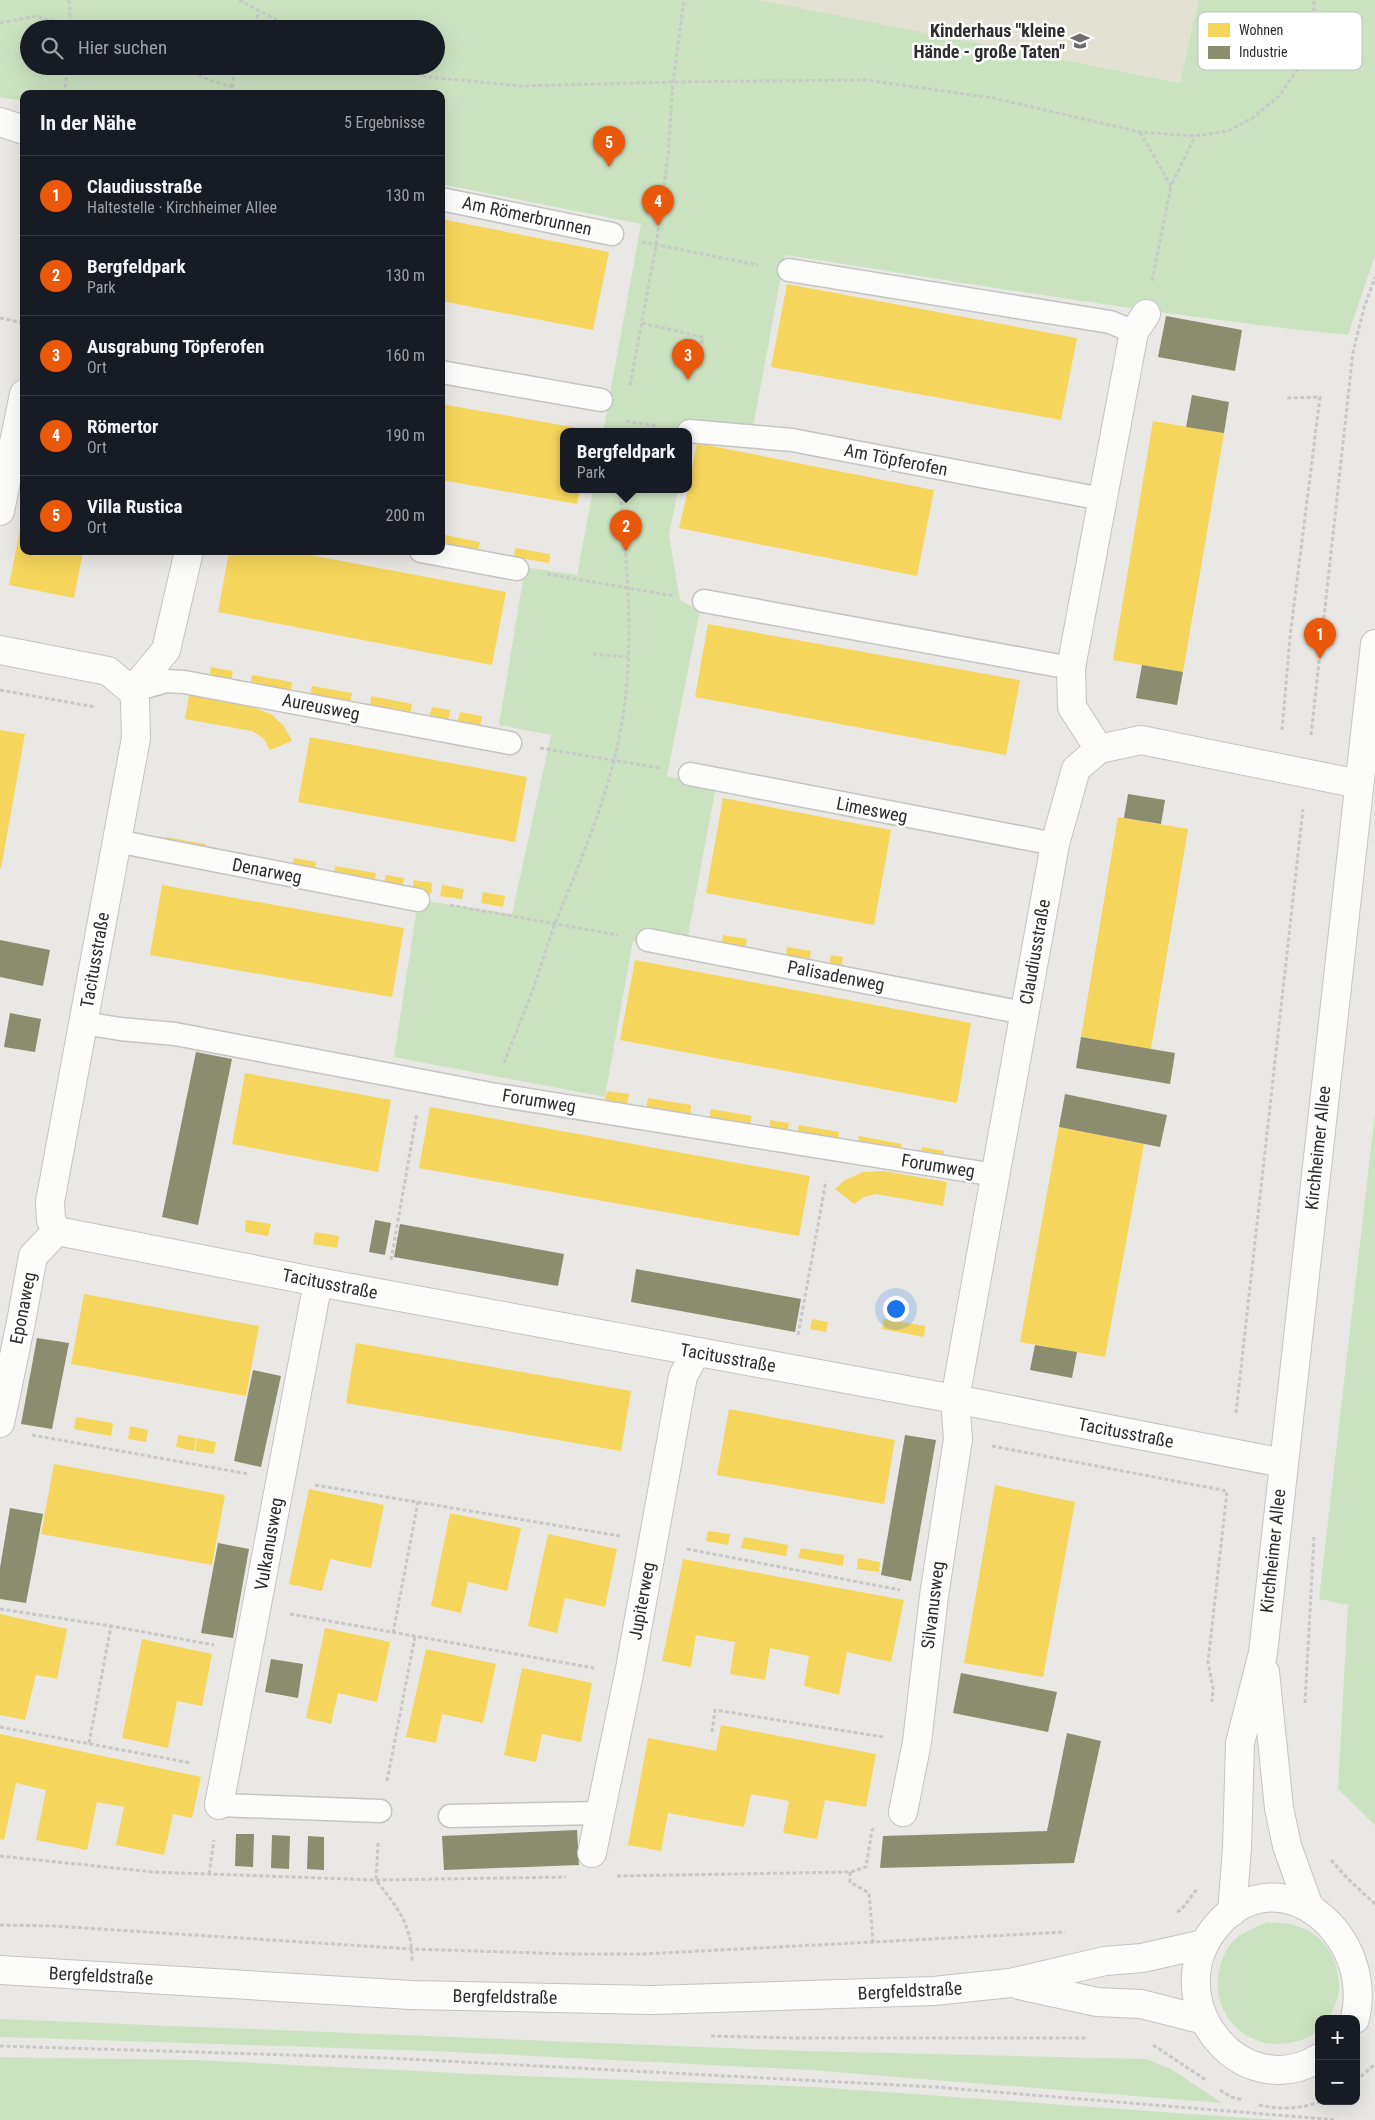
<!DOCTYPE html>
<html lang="de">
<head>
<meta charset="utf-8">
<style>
  body { margin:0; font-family:"Roboto Condensed",sans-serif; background:#20242c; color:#f1f3f6 }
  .controls { position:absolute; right:15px; bottom:15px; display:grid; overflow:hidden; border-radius:10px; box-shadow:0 5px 20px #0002 }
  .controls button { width:45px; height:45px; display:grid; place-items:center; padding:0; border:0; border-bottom:1px solid #363941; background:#171b24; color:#f1f3f6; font:25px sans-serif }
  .you { position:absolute; left:895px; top:1308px; width:18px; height:18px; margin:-12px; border:4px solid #fff; border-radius:50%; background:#1a73e8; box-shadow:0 0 0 8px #1a73e833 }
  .badge { display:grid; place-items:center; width:32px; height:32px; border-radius:50%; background:#ea580c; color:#fff; font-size:16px; font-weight:700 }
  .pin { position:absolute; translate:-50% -41px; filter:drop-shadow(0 1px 2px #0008) }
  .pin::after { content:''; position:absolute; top:26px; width:18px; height:15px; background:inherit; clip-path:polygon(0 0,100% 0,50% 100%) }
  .popup { position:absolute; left:560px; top:428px; width:132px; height:65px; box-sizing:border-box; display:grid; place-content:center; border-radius:10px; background:#171b24; filter:drop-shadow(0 1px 4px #0005); font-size:16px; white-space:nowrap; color:#9ea1a6 }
  .popup b { font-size:19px; color:#f1f3f6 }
  .popup::after { content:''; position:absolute; left:50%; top:100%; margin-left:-10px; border:10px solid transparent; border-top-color:#171b24 }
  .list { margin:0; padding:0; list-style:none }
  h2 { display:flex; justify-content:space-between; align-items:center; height:65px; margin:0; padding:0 20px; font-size:21px }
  h2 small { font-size:16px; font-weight:400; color:#9ea1a6 }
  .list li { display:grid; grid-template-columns:32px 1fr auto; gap:15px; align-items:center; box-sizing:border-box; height:80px; padding:0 20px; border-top:1px solid #363941 }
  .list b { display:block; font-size:19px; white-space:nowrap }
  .list p { margin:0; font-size:16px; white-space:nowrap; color:#9ea1a6 }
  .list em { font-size:16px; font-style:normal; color:#9ea1a6 }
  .icon { flex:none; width:28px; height:28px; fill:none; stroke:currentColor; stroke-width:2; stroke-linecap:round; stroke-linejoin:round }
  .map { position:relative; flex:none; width:1375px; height:2120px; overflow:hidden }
  .search { position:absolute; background:#171b24; box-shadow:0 5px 20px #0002; left:20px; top:20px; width:425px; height:55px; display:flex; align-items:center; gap:12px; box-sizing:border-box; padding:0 18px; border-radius:28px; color:#9ea1a6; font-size:19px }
  .panel { position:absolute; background:#171b24; box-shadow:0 5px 20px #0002; left:20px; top:90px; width:425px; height:465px; border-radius:10px }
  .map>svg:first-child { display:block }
</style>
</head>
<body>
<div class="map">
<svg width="1375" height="2120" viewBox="0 0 1375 2120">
  <rect width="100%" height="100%" fill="#eae8e4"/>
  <polygon fill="#e3e0d4" points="759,0 1199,0 1181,83"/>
  <g fill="#cbe2c1" fill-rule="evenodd">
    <path d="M0 0H759L1180 83 1199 0H1375V255L1348 335C1160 316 973 284 785 255L753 427 688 432H603L641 224 441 184V94H24V101L0 97ZM29 29H436V66H29Z"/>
    <polygon points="593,490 678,490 669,535 680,600 700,611 667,776 716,786 685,952 633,940 605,1097 394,1057 418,900 512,914 551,735 499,725 525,567 577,575"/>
    <polygon points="1375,1113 1375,1825 1338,1789 1348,1605 1319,1599"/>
    <path d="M1268 1922C1282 1923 1294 1923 1307 1930 1331 1941 1344 1974 1337 2000 1335 2006 1332 2012 1329 2018L1319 2019V2029C1311 2037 1299 2042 1288 2043 1244 2051 1208 2010 1220 1967 1222 1958 1227 1947 1234 1940 1245 1931 1256 1927 1268 1922Z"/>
    <polygon points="0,2019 803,2051 1146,2059 1171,2069 1222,2103 810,2070 432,2051 0,2037"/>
    <polygon points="0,2057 196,2060 498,2075 815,2087 1274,2120 0,2120"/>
  </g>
  <g fill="#f6d55c">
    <polygon points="441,219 609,252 593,330 441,301"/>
    <polygon points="787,284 1077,338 1061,420 771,367"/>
    <polygon points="441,404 590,430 589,432 564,432 564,490 580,490 577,504 441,480"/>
    <polygon points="1153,421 1224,433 1183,672 1113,660"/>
    <polygon points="697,443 934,490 917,576 679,528 688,490"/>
    <polygon points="23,514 24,551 83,551 74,598 9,585"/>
    <polygon points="445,535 480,542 478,551 443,544"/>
    <polygon points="515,548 550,554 549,563 514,557"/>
    <polygon points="229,551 289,551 506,592 492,665 218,612"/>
    <polygon points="708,624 1020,680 1006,755 695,697"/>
    <polygon points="211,667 233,671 231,682 209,678"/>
    <polygon points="252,675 292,682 291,692 250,685"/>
    <polygon points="312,686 352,693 350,703 310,696"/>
    <polygon points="189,695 253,707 271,714 284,726 292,741 270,750 264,739 252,731 185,719"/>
    <polygon points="371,696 412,704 410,714 370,707"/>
    <polygon points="432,707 450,710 448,721 429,718"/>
    <polygon points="460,712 482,716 480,727 457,723"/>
    <polygon points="0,730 25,734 1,868 0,868"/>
    <polygon points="310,737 527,777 515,842 298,802"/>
    <polygon points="723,798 891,830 874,925 706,893"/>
    <polygon points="1118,817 1188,829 1151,1049 1081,1037"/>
    <polygon points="166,837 205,844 204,854 165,847"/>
    <polygon points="294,858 316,862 314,873 292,869"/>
    <polygon points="335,866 376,873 374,883 334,876"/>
    <polygon points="386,875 404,878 402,889 383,885"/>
    <polygon points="414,880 432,883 431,894 412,890"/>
    <polygon points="162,885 404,928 392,997 150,955"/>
    <polygon points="442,885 464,889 462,899 440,896"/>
    <polygon points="483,892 505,896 503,907 481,903"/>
    <polygon points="723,935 747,939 744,952 721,947"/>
    <polygon points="787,947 811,951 809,963 785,959"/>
    <polygon points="831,955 843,957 841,969 829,967"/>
    <polygon points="635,960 971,1023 957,1103 620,1040"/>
    <polygon points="245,1073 391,1100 378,1172 232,1144"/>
    <polygon points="607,1091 629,1094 627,1105 605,1101"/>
    <polygon points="648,1098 691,1105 690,1116 646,1109"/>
    <polygon points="430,1107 810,1176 799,1236 419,1168"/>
    <polygon points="711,1109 752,1116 749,1127 709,1120"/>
    <polygon points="770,1120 789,1123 787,1134 769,1130"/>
    <polygon points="799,1125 839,1132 838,1143 797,1136"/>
    <polygon points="1059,1127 1144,1144 1105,1357 1020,1342"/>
    <polygon points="859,1136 902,1144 900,1154 857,1146"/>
    <polygon points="922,1147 944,1151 942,1162 919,1157"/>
    <polygon points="884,1171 947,1182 943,1206 876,1194 864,1197 854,1204 835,1189 845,1180 863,1172"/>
    <polygon points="246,1220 271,1224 268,1236 245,1232"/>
    <polygon points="315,1232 339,1236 337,1248 313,1244"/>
    <polygon points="84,1294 259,1326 246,1396 71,1364"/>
    <polygon points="812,1319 828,1322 826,1332 810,1329"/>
    <polygon points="884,1319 925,1326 924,1337 882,1329"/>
    <polygon points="356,1343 631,1391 621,1451 346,1403"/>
    <polygon points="729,1409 895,1440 884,1504 717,1475"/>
    <polygon points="76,1417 113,1423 111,1436 74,1429"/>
    <polygon points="130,1426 148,1430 146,1442 128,1439"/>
    <polygon points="178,1435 196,1438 194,1451 176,1447"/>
    <polygon points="197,1438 216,1442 214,1454 195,1451"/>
    <polygon points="54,1464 225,1495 212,1565 41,1534"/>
    <polygon points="995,1485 1075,1502 1043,1677 964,1663"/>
    <polygon points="309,1489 384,1505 371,1568 330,1559 322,1591 289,1584"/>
    <polygon points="450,1513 521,1528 507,1591 468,1582 461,1613 431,1606"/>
    <polygon points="708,1531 730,1534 728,1545 706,1541"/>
    <polygon points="548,1534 617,1549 605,1607 565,1598 557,1633 528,1626"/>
    <polygon points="744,1537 788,1545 786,1556 741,1548"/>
    <polygon points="801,1548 844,1555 843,1566 798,1558"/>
    <polygon points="858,1558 880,1562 879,1572 857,1569"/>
    <polygon points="683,1559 904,1600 891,1662 847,1652 839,1695 804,1686 809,1656 770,1648 765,1680 730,1674 735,1642 696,1635 691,1667 662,1661"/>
    <polygon points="0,1614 67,1629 57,1679 36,1675 25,1720 0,1715"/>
    <polygon points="325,1628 390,1642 377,1702 338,1693 331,1724 306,1718"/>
    <polygon points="142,1639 212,1654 202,1706 177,1701 168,1748 122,1738"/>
    <polygon points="426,1649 496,1664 483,1723 442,1714 436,1743 406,1737"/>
    <polygon points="522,1668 592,1683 581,1742 542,1734 536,1762 504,1755"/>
    <polygon points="721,1725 876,1754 866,1807 825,1800 817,1839 783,1833 789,1801 751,1794 744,1827 668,1813 661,1851 628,1845 648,1738 716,1751"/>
    <polygon points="0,1734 201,1777 192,1818 173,1814 164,1855 116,1845 124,1807 97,1802 87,1850 36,1840 46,1790 16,1783 4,1840 0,1839"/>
  </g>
  <g fill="#8c8c6e">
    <polygon points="1166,316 1242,330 1235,371 1158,357"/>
    <polygon points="1192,395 1229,402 1224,433 1186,427"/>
    <polygon points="1142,665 1183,672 1177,705 1136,698"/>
    <polygon points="1128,794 1165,800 1161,824 1124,818"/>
    <polygon points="0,940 50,950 43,986 0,977"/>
    <polygon points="10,1013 41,1019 35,1052 4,1047"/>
    <polygon points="1081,1037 1175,1053 1170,1084 1076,1068"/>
    <polygon points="196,1052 232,1059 198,1225 162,1217"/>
    <polygon points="1065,1094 1167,1115 1160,1147 1059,1127"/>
    <polygon points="375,1220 391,1223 385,1255 369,1252"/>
    <polygon points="400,1224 564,1254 558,1286 394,1257"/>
    <polygon points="636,1269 801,1299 795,1332 631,1302"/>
    <polygon points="37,1338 69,1343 52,1429 21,1424"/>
    <polygon points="1035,1345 1077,1352 1072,1378 1030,1370"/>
    <polygon points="253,1370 281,1376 261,1467 234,1461"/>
    <polygon points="905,1435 936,1440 911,1581 881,1575"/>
    <polygon points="10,1508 43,1514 26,1603 0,1599 0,1568"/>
    <polygon points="218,1543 249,1549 233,1638 201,1633"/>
    <polygon points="271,1659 303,1664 298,1698 265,1692"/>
    <polygon points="961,1673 1057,1692 1048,1732 953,1713"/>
    <polygon points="1067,1733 1101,1741 1074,1863 880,1868 883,1836 1047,1831"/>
    <polygon points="577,1830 579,1865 444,1870 442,1836"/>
    <polygon points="236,1834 254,1834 253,1867 235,1866"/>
    <polygon points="272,1835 290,1836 289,1869 271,1868"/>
    <polygon points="308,1836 324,1837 324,1870 307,1869"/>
  </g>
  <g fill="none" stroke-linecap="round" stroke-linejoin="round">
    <g stroke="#c4c4c3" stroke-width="25">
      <g id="lane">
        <polyline points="441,199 612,234"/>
        <polyline points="789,270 1110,322 1134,332"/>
        <polyline points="441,372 601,400"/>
        <polyline points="689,431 792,440 1102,499"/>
        <polyline points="421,551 517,569"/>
        <polyline points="704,601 1071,668"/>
        <polyline points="132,691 166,681 184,682 510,743"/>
        <polyline points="690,774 1055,844"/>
        <polyline points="116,841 418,900"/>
        <polyline points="648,940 1024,1013"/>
        <polyline points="84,1023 120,1029 175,1034 491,1094 995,1175"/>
        <polyline points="219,1805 380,1811"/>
        <polyline points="450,1816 600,1813"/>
      </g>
    </g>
    <g stroke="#c4c4c3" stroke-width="30">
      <g id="street">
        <polyline points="0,122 24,130"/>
        <polyline points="0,511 24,394"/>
        <polyline points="0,650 108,671 132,691 135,699 136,738 50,1202 51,1220 57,1231 318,1282 955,1399 1283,1463"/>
        <polyline points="132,691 166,650 189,551"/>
        <polyline points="1099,749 1072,707 1071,668 1134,332 1146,314"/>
        <polyline points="0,1423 21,1322 33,1256 57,1231"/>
        <polyline points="1265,1672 1279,1808 1287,1846 1308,1904"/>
        <polyline points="219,1805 318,1282"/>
        <polyline points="903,1812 917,1742 934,1596 958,1439 955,1399 1055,844 1076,769 1099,749 1141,740 1359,784"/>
        <polyline points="592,1853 629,1674 683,1376 696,1352"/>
        <polyline points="1232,1912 1237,1848 1240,1743 1263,1653 1375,644"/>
        <polyline points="0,1970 411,1995 651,2000 934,1991 1010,1983 1105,1961 1142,1958 1204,1944"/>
        <polyline points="1019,1985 1097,2002 1141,2004 1204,2020"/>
        <path d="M1319 2058C1238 2107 1153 1994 1220 1922 1282 1856 1375 1935 1355 2019"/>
      </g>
    </g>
    <g stroke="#c8c8c8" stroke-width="3" stroke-dasharray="4 2.5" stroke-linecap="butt">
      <polyline points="69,0 71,29"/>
      <polyline points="239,0 294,29"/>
      <polyline points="0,23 36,16 87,29"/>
      <polyline points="250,29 260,12"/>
      <polyline points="174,66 210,80 232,87 234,94"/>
      <polyline points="391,66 427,77 521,86 673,82 866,80 993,98 1140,132 1195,136 1228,131 1254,117 1280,95 1299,67 1313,37 1314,0"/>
      <polyline points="232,87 236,66"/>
      <polyline points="64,94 68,66"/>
      <polyline points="1140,132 1171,186 1195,136"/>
      <polyline points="642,242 758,265"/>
      <polyline points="1152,281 1171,186"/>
      <polyline points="0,318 24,323"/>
      <polyline points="642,323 703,337 699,358"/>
      <polyline points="630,385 656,246 668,155 673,82 684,0"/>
      <polyline points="626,421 657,426"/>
      <polyline points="547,574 674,596"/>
      <polyline points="593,654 628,657"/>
      <polyline points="0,690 95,707"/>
      <polyline points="1282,730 1290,637 1320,397 1287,398"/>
      <polyline points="1311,735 1353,352 1364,308 1375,277"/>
      <polyline points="540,748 660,768"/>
      <polyline points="450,905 618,935"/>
      <path d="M504 1063C512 1042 521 1021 529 1000 539 974 546 947 556 921 584 852 614 783 624 709 634 636 627 563 620 490"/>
      <polyline points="391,1260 417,1113"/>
      <polyline points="798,1335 826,1181"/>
      <polyline points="1236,1413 1303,809"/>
      <polyline points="32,1435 248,1474"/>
      <polyline points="992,1446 1227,1491 1208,1662 1213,1688 1212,1702"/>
      <polyline points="315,1485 620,1536"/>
      <polyline points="687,1549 900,1590"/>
      <polyline points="0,1609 111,1626 214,1645"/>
      <polyline points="290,1614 594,1668"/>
      <polyline points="393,1633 418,1502"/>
      <polyline points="1305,1703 1314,1537"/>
      <polyline points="0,1727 191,1763"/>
      <polyline points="712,1732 715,1710 883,1737"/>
      <polyline points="89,1743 111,1626"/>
      <polyline points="387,1781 415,1637"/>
      <path d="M378 1843 376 1880C397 1907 413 1926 412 1962"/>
      <polyline points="0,1856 153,1872 376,1880 566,1877"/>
      <polyline points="1331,1860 1347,1878 1375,1904"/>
      <polyline points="850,1872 850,1882 869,1893 873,1942"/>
      <polyline points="209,1874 214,1840"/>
      <polyline points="617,1876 850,1872 866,1867 872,1830 874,1829"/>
      <polyline points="1177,1912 1181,1910 1197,1889"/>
      <polyline points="0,1925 53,1926 412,1949 569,1954 643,1954 1065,1932"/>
      <polyline points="711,2036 796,2038 1087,2038"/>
      <polyline points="1153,2045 1206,2080"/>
      <polyline points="0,2046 387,2058 935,2087 1337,2120"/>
      <polyline points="1356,2081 1375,2064"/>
      <polyline points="1220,2090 1231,2097 1243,2100"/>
      <path d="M1259 2105C1279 2110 1302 2109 1322 2101"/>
    </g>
    <use href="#lane" stroke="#fcfcfb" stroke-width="22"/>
    <use href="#street" stroke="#fcfcfb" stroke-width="28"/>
  </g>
  <defs>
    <g id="school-bare" transform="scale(1.5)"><path d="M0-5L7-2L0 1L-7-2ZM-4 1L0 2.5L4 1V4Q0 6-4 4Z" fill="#6f6e6d" stroke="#fff" stroke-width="2.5" paint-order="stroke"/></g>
  </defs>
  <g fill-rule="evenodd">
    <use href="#school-bare" x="1080" y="41"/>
  </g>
  <g text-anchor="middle" stroke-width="5" stroke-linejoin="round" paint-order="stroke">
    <g font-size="18" font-weight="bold" fill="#2d2d2d" stroke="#fff" text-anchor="end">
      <text x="1065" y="37">Kinderhaus "kleine<tspan x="1065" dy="21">Hände - große Taten"</tspan></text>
    </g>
    <g font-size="18" fill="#2d2d2d" stroke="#fff">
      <text transform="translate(527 216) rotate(12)" y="6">Am Römerbrunnen</text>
      <text transform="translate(896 460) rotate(11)" y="6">Am Töpferofen</text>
      <text transform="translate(321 707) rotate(11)" y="6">Aureusweg</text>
      <text transform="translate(872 810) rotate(11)" y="6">Limesweg</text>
      <text transform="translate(267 871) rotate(11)" y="6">Denarweg</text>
      <text transform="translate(1035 952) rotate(-80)" y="6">Claudiusstraße</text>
      <text transform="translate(95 960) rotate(-80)" y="6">Tacitusstraße</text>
      <text transform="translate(836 976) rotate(11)" y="6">Palisadenweg</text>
      <text transform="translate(539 1101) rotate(9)" y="6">Forumweg</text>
      <text transform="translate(1318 1148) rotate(-84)" y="6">Kirchheimer Allee</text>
      <text transform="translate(938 1166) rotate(9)" y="6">Forumweg</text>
      <text transform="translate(330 1284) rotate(11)" y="6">Tacitusstraße</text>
      <text transform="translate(23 1308) rotate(-79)" y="6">Eponaweg</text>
      <text transform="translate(728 1358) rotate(10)" y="6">Tacitusstraße</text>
      <text transform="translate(1126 1433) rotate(11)" y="6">Tacitusstraße</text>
      <text transform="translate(269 1544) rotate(-80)" y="6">Vulkanusweg</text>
      <text transform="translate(1273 1551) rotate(-84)" y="6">Kirchheimer Allee</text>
      <text transform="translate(642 1601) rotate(-80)" y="6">Jupiterweg</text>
      <text transform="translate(933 1605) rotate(-83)" y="6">Silvanusweg</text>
      <text transform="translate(101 1976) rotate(3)" y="6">Bergfeldstraße</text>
      <text transform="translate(910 1991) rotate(-3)" y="6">Bergfeldstraße</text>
      <text transform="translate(505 1997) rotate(1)" y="6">Bergfeldstraße</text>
    </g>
  </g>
  <rect x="1198" y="12" width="164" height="58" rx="8" fill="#fff" stroke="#c0c0c0" stroke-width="1"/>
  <rect x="1208" y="23" width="22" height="14" fill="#f6d55c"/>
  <rect x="1208" y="46" width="22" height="13" fill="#8c8c6e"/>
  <g font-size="14" fill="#2d2d2d">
    <text x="1239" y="35">Wohnen</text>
    <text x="1239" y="57">Industrie</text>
  </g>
</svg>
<div class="controls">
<button>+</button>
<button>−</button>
</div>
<div class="you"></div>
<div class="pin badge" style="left:1320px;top:659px">1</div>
<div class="pin badge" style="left:626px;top:551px">2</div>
<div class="popup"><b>Bergfeldpark</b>Park</div>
<div class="pin badge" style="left:688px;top:380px">3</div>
<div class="pin badge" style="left:658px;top:226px">4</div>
<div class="pin badge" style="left:609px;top:167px">5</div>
<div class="search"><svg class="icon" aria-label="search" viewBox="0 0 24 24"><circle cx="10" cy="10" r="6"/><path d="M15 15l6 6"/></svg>Hier suchen</div>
<section class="panel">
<h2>In der Nähe<small>5 Ergebnisse</small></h2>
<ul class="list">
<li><span class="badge">1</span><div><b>Claudiusstraße</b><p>Haltestelle · Kirchheimer Allee</p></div><em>130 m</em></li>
<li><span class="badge">2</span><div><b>Bergfeldpark</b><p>Park</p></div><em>130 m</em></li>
<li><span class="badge">3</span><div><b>Ausgrabung Töpferofen</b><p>Ort</p></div><em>160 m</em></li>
<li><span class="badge">4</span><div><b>Römertor</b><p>Ort</p></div><em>190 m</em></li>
<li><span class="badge">5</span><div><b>Villa Rustica</b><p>Ort</p></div><em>200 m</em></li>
</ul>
</section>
</div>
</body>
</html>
